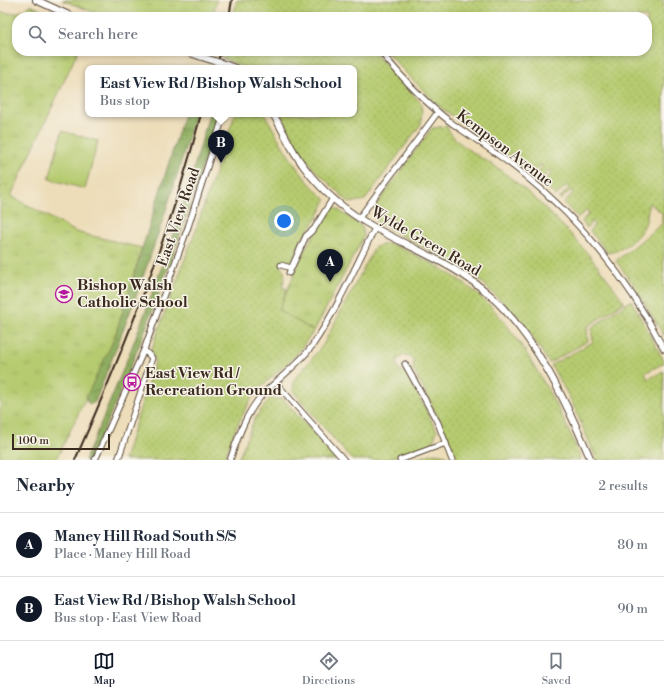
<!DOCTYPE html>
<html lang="en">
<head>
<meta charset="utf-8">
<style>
  body { margin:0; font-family:"Libre Bodoni",serif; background:#f2f2f3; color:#1f2937 }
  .scale { position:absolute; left:12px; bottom:10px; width:98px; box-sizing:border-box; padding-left:4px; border:2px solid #3b2a1e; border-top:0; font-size:11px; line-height:14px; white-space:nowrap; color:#3b2a1e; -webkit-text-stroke:3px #f7f3e8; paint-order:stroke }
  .you { position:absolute; left:284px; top:221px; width:14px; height:14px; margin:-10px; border:3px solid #fff; border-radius:50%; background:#1a73e8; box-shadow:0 0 0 6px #1a73e833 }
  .badge { display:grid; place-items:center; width:26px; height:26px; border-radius:50%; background:#111827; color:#fff; font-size:13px; font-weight:700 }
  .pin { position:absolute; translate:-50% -33px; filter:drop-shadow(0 1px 2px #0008) }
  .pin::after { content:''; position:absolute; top:21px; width:14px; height:12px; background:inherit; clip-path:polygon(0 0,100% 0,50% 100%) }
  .popup { position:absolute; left:85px; top:65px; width:272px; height:52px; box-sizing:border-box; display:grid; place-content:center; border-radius:8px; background:#fff; filter:drop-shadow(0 1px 3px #0005); font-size:13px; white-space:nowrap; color:#747a83 }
  .popup b { font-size:15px; color:#1f2937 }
  .popup::after { content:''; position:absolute; left:50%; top:100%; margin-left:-8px; border:8px solid transparent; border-top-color:#fff }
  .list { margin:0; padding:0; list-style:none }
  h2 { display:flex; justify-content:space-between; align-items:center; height:52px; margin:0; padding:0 16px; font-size:17px }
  h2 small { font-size:13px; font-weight:400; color:#747a83 }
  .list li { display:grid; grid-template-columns:26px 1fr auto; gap:12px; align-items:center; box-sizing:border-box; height:64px; padding:0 16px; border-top:1px solid #e0e1e3 }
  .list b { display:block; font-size:15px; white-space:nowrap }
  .list p { margin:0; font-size:13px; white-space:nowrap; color:#747a83 }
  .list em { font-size:13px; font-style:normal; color:#747a83 }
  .icon { flex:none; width:22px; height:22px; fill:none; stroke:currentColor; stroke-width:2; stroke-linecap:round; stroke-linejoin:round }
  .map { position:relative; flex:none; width:664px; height:460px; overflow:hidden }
  .search { position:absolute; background:#fff; box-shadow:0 2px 6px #0003; left:12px; right:12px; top:12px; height:44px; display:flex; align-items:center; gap:10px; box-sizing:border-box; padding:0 14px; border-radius:16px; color:#747a83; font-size:15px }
  .sheet { height:180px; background:#fff }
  nav { display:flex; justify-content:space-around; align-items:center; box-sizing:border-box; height:56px; border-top:1px solid #e0e1e3; background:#fff; font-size:11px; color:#747a83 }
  nav a { display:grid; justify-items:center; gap:2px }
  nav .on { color:#111827 }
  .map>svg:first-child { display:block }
</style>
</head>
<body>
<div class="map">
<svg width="664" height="460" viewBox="0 0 664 460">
  <defs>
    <pattern id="grass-dots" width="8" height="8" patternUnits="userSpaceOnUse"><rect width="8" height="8" fill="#b6cb6f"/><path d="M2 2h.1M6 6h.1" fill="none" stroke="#9dae60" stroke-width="1.8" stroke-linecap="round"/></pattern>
    <pattern id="forest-crowns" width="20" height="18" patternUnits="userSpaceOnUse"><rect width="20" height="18" fill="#90af62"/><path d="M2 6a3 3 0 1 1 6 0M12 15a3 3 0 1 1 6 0" fill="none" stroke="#778f50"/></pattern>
    <pattern id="park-tufts" width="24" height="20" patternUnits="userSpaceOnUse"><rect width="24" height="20" fill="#b6cb6f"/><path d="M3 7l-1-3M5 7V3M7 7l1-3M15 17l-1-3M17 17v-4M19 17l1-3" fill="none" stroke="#9dae60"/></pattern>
  </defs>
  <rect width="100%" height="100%" fill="#f7f3e8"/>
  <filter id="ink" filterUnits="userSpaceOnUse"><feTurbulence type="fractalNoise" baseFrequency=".025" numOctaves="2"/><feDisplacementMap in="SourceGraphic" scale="8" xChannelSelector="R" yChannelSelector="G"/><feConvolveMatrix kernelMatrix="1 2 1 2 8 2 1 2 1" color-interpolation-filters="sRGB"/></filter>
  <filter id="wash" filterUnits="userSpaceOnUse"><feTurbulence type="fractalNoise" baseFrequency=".012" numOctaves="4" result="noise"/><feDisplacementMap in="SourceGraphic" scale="16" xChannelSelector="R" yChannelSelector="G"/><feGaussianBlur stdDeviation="0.9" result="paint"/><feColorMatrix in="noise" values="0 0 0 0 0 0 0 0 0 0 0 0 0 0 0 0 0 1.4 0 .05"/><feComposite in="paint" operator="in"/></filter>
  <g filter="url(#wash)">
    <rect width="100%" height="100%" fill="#edddb9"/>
    <g fill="url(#grass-dots)" stroke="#787a46">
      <path d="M237 0H664V336L633 284 616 261 662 224V213L649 203C647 211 648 221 643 228 636 240 622 251 608 253L590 231 594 225 592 221 587 228 582 221 589 213 587 210 578 218 564 203 573 193 571 190 560 200 559 199 569 188 567 185 556 196 543 184 552 172 549 170 540 182 535 177 543 166 540 165 532 175 516 162 519 156 511 153 508 156 440 107 406 73 386 51H647V17H233Z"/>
      <polygon points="224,51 363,51 365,53 373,51 422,104 421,124 365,200 350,203 313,168 298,147 281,114 354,114 354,68 245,68 222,58"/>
      <path d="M235 114H265C284 149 296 172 326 200L317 218 302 239 292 261 282 262 280 266C287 272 285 279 282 287L287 289 279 310 314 331 296 355 260 388 251 399 234 432 224 460H124L155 361 151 351 154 342 195 232Z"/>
      <path d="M447 126C452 144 487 160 502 171 549 207 591 253 624 302L587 327 588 341 549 363 522 320 474 275 377 222 374 208 432 128Z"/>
      <path d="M389 243C414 254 440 266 462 282 499 308 522 344 544 383 558 408 571 433 581 460H458L446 432 413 369 414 361 409 356 404 355 397 360V367L400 371 406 372 437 431 432 444 385 460H352L293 391 294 380 323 345 375 247Z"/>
      <polygon points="631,300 664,361 664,363 645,373 648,379 664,371 664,460 597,460 571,400 551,365 593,342 591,328"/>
      <polygon points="270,398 283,399 337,460 238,460 254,420"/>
      <polygon points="434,453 446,455 448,460 412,460"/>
    </g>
    <g fill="url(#forest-crowns)" stroke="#666c40">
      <path d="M184 114H195C168 213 133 307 95 402L91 404 88 403 85 398 114 339Z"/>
      <path d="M209 114H219C183 232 142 348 90 460H85C134 348 178 232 209 114Z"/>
    </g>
    <g fill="url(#park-tufts)" stroke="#787a46">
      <polygon points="62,0 217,0 212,17 106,17"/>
      <path d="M30 5 57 17H17V51H78L11 196 76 232 142 248 114 339 56 460H0V12C12 14 22 14 30 5Z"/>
      <polygon points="333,206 358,224 362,227 364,236 314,331 279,310 305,249"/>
    </g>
    <polygon fill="#b6cb6f" stroke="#787a46" points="62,131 98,141 85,189 49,179"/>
  </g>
  <g filter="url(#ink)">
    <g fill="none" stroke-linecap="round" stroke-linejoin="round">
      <g stroke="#564535" stroke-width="7">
        <g id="minor">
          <path d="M380 51C402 78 425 103 453 124 476 140 500 155 522 173 582 221 629 281 664 349"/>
          <polyline points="359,218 438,112"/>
          <polyline points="281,265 291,268"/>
          <polyline points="289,273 306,236 314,229 333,198"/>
          <polyline points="405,364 438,423 452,460"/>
          <polyline points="276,383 344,460"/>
          <polyline points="95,460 144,350 188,227 224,114"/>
          <polyline points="118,460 152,358 144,350"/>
          <path d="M230 460C238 437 246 413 262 395 279 378 298 365 312 346 337 310 355 267 375 228"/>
          <polyline points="400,460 446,443"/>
        </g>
      </g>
      <g stroke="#564535" stroke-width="8">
        <g id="tertiary">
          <polyline points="36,0 73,17"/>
          <polyline points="184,51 202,57"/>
          <polyline points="224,64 235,68"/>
          <path d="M273 114C283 130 290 148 302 164 320 190 348 213 377 229 415 250 458 266 491 296 538 340 566 402 591 460"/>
        </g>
      </g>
      <use href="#minor" stroke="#fff" stroke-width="5"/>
      <use href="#tertiary" stroke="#fff" stroke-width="6"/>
      <g stroke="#3b2a1e" stroke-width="2">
        <polyline points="229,17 232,0"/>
        <polyline points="216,68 221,51"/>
        <path d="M75 460C124 349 171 232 201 114"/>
      </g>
      <g stroke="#564535" stroke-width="8" stroke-linecap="butt">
        <polyline id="tertiary-bridge" points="202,57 224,64"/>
      </g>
      <use href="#tertiary-bridge" stroke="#fff" stroke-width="6"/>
    </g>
  </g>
  <defs>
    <g id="school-ring" transform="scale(0.9)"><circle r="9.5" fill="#f7f3e8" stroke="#b5179e" stroke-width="1.5"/><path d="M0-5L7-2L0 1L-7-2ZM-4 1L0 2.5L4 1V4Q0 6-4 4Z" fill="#b5179e"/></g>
    <g id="bus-ring" transform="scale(0.9)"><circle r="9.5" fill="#f7f3e8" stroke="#b5179e" stroke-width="1.5"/><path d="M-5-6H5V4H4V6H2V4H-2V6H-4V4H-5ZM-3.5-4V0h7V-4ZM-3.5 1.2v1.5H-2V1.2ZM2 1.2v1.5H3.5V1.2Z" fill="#b5179e"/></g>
  </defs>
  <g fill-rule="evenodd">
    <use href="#school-ring" x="64" y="294"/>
    <use href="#bus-ring" x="132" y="382"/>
  </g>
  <g text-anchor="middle" stroke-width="3" stroke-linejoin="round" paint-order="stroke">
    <g font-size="15" fill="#3b2a1e" stroke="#f7f3e8">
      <text transform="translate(505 148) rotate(37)" y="5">Kempson Avenue</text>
      <text transform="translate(178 217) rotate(-71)" y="5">East View Road</text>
      <text transform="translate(426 241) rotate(30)" y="5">Wylde Green Road</text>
    </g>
    <g font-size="15" font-weight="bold" fill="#3b2a1e" stroke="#f7f3e8" text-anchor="start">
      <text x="77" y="290">Bishop Walsh<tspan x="77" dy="17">Catholic School</tspan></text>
      <text x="145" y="378">East View Rd /<tspan x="145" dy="17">Recreation Ground</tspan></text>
    </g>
  </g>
</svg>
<div class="scale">100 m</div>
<div class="you"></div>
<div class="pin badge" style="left:330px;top:282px">A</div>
<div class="pin badge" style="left:221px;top:163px">B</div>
<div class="popup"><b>East View Rd / Bishop Walsh School</b>Bus stop</div>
<div class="search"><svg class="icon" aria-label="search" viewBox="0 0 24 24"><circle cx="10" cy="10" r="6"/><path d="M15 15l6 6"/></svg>Search here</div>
</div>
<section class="sheet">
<h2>Nearby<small>2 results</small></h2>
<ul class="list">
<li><span class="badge">A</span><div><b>Maney Hill Road South S/S</b><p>Place · Maney Hill Road</p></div><em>80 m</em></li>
<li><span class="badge">B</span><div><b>East View Rd / Bishop Walsh School</b><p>Bus stop · East View Road</p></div><em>90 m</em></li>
</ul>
</section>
<nav>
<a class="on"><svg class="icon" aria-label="map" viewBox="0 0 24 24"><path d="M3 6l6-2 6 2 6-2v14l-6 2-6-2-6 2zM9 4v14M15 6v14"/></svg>Map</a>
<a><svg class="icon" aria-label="directions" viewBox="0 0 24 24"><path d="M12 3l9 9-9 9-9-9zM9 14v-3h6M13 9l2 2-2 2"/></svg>Directions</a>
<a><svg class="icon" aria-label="saved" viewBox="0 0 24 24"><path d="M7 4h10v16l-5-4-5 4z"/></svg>Saved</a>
</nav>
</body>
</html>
